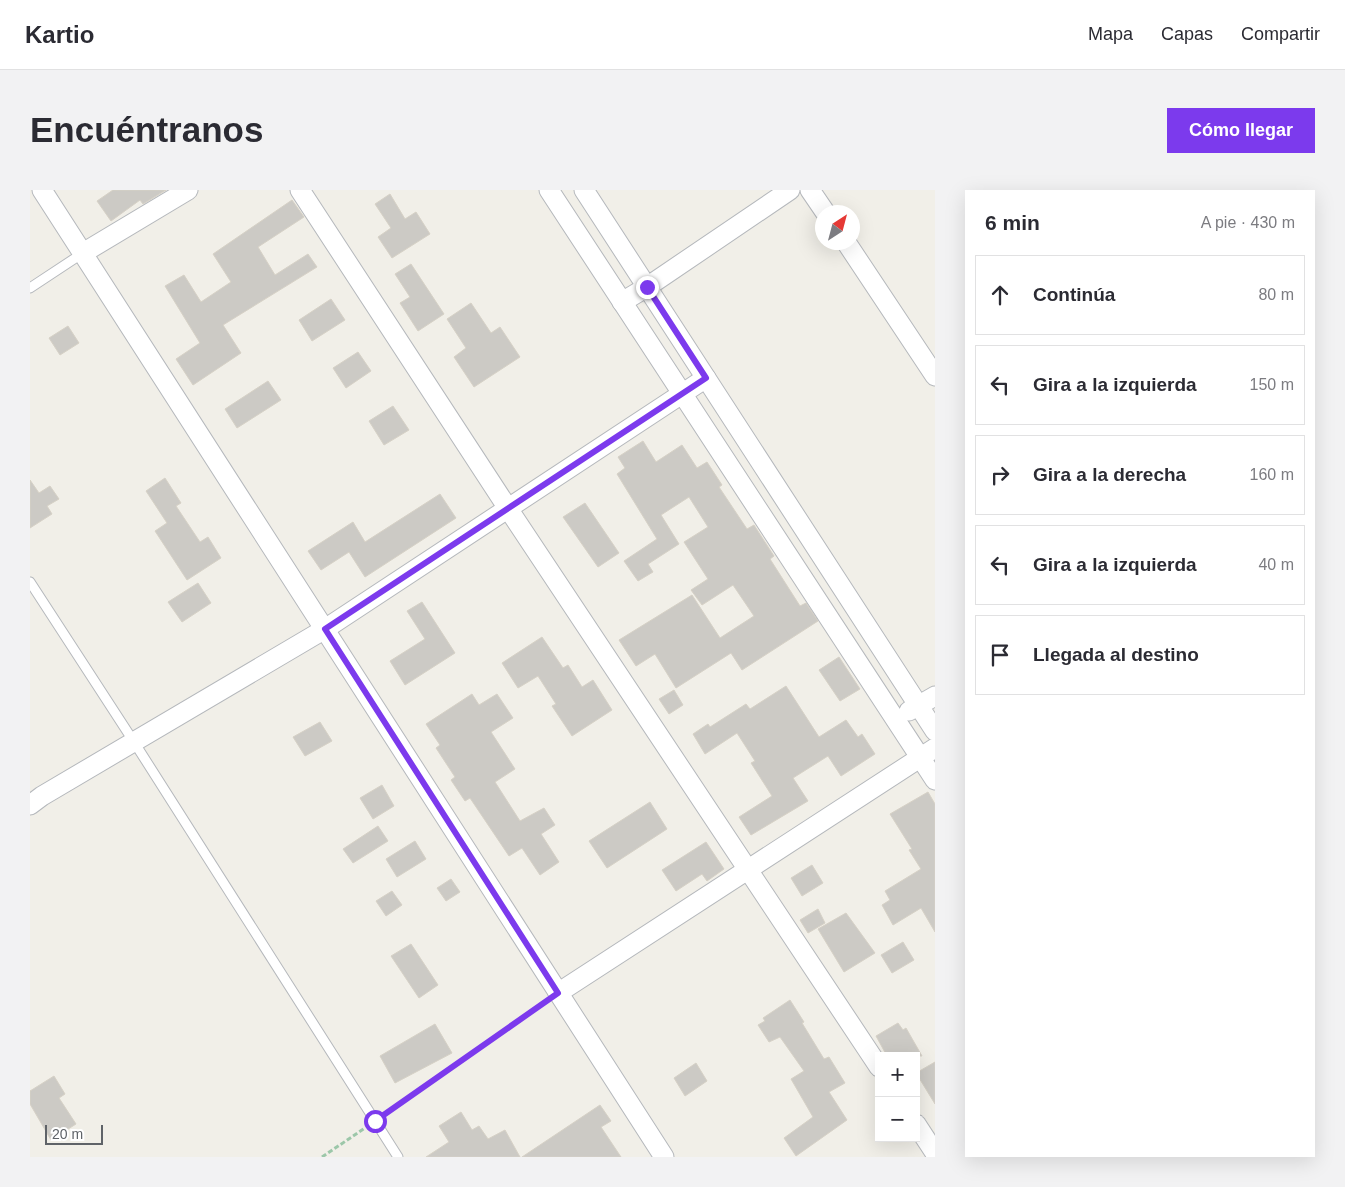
<!DOCTYPE html>
<html lang="es">
<head>
<meta charset="utf-8">
<style>
  body { margin:0; font-family:Helvetica,sans-serif; background:#f2f2f3; color:#2b2b33 }
  .controls { position:absolute; right:15px; bottom:15px; display:grid; overflow:hidden; border-radius:0px; box-shadow:0 5px 20px #0002 }
  .controls button { width:45px; height:45px; display:grid; place-items:center; padding:0; border:0; border-bottom:1px solid #e1e1e2; background:#fff; color:#2b2b33; font:25px sans-serif }
  .compass { position:absolute; left:785px; top:15px; width:45px; height:45px; border-radius:50%; background:#fff; box-shadow:0 5px 20px #0002; rotate:36deg }
  .scale { position:absolute; left:15px; bottom:12px; width:58px; box-sizing:border-box; padding-left:5px; border:2px solid #5f6368; border-top:0; font-size:14px; line-height:18px; white-space:nowrap; color:#5f6368; -webkit-text-stroke:4px #fff; paint-order:stroke }
  .stop { position:absolute; width:15px; height:15px; margin:-11px; border:4px solid #7c3aed; border-radius:50%; background:#fff }
  .stop.end { background:#7c3aed; border-color:#fff; box-shadow:0 1px 5px #0008 }
  .list { margin:0; padding:0; list-style:none }
  h2 { display:flex; justify-content:space-between; align-items:center; height:65px; margin:0; padding:0 20px; font-size:21px }
  h2 small { font-size:16px; font-weight:400; color:#7c7c81 }
  .list li { display:grid; grid-template-columns:32px 1fr auto; gap:15px; align-items:center; box-sizing:border-box; height:80px; margin:0 10px 10px; padding:0 10px; border:1px solid #e1e1e2; border-radius:0px }
  .list b { display:block; font-size:19px; white-space:nowrap }
  .list em { font-size:16px; font-style:normal; color:#7c7c81 }
  .icon { flex:none; width:28px; height:28px; fill:none; stroke:currentColor; stroke-width:2; stroke-linecap:round; stroke-linejoin:round }
  .map { position:relative; flex:none; width:905px; height:967px; overflow:hidden; border-radius:0px }
  header { display:flex; align-items:center; gap:30px; box-sizing:border-box; height:70px; padding:0 25px; background:#fff; border-bottom:1px solid #e1e1e2 }
  header strong { font-size:24px }
  nav { display:flex; gap:28px; margin-inline-start:auto; font-size:18px }
  .intro { display:flex; align-items:center; justify-content:space-between; box-sizing:border-box; height:120px; padding:0 30px }
  h1 { margin:0; font-size:35px }
  .button { padding:12px 22px; border-radius:0px; background:#7c3aed; color:#fff; font-size:18px; font-weight:700 }
  main { display:flex; gap:30px; padding:0 30px }
  aside { flex:1; background:#fff; border-radius:0px; box-shadow:0 5px 20px #0002 }
  .map>svg:first-child { display:block }
</style>
</head>
<body>
<header>
<strong>Kartio</strong>
<nav><a>Mapa</a><a>Capas</a><a>Compartir</a></nav>
</header>
<div class="intro"><h1>Encuéntranos</h1><a class="button">Cómo llegar</a></div>
<main>
<div class="map">
<svg width="905" height="967" viewBox="0 0 905 967">
  <rect width="100%" height="100%" fill="#f1efe8"/>
  <g fill="#cccac5" stroke="#d6d1c6">
    <polygon points="83,0 136,0 113,14 110,10 81,31 67,11"/>
    <polygon points="360,4 375,29 386,22 400,44 362,68 348,47 361,38 345,14"/>
    <polygon points="262,10 274,27 228,57 245,85 278,64 287,77 193,135 211,163 163,195 146,169 170,153 135,96 154,85 171,112 201,92 183,64"/>
    <polygon points="381,74 414,124 388,141 370,113 380,107 365,84"/>
    <polygon points="301,109 315,130 282,151 269,130"/>
    <polygon points="441,113 461,143 470,137 490,167 444,197 424,167 436,158 417,129"/>
    <polygon points="38,136 49,153 30,165 19,148"/>
    <polygon points="328,162 341,181 316,198 303,178"/>
    <polygon points="238,191 251,210 207,238 195,219"/>
    <polygon points="363,216 379,240 354,255 339,231"/>
    <polygon points="613,251 626,272 652,255 667,278 677,272 692,295 689,297 717,339 724,335 744,366 740,369 770,416 776,413 788,431 712,480 701,463 646,498 625,464 606,476 589,450 662,405 690,448 724,426 703,395 672,415 661,400 678,389 654,352 678,337 659,307 631,325 649,354 618,374 623,382 608,391 594,371 627,349 587,284 595,278 588,267"/>
    <polygon points="135,288 151,313 146,316 170,352 178,347 191,368 157,390 125,341 137,333 116,301"/>
    <polygon points="0,290 9,303 20,296 29,309 17,316 22,324 0,338"/>
    <polygon points="410,304 426,328 335,387 319,362 291,380 278,361 323,332 335,352"/>
    <polygon points="555,313 589,363 568,377 533,327"/>
    <polygon points="168,393 181,413 152,432 138,412"/>
    <polygon points="392,412 425,463 375,495 360,471 395,449 377,421"/>
    <polygon points="512,447 533,478 538,475 552,497 563,490 582,520 542,546 522,516 526,514 508,486 488,498 472,473"/>
    <polygon points="809,467 830,499 810,511 789,480"/>
    <polygon points="756,496 789,547 816,530 828,547 832,544 845,564 811,586 798,566 763,588 778,611 721,645 709,627 742,606 721,573 725,571 707,543 675,564 663,544 678,534 680,537 716,514 720,519"/>
    <polygon points="644,500 653,515 639,524 629,509"/>
    <polygon points="442,504 449,515 467,504 483,528 461,542 485,579 465,592 490,631 514,618 525,635 511,644 529,672 510,685 492,658 479,666 440,608 435,611 421,590 425,587 406,558 410,555 396,534"/>
    <polygon points="290,532 302,551 275,566 263,547"/>
    <polygon points="352,595 364,616 343,629 330,608"/>
    <polygon points="898,602 905,614 905,742 891,718 863,735 852,715 860,710 855,701 891,679 879,660 882,659 860,624"/>
    <polygon points="620,612 637,639 577,678 559,651"/>
    <polygon points="348,636 358,651 323,673 313,659"/>
    <polygon points="385,651 396,669 367,687 356,669"/>
    <polygon points="676,652 694,679 677,691 672,684 646,701 632,680"/>
    <polygon points="782,675 793,693 772,706 761,688"/>
    <polygon points="421,689 430,702 416,711 407,698"/>
    <polygon points="362,701 372,715 356,726 346,711"/>
    <polygon points="788,719 795,733 778,743 770,730"/>
    <polygon points="816,723 845,763 814,782 788,739"/>
    <polygon points="873,752 884,770 862,783 851,765"/>
    <polygon points="381,754 408,795 389,808 361,766"/>
    <polygon points="760,810 774,832 772,833 794,869 799,867 815,893 799,902 817,930 766,966 754,948 783,927 761,889 774,881 750,847 739,852 728,835 735,831 733,828"/>
    <polygon points="868,833 873,840 876,838 892,866 857,866 846,846"/>
    <polygon points="405,834 422,863 365,893 350,866"/>
    <polygon points="905,872 905,914 886,883"/>
    <polygon points="666,873 677,891 655,906 644,888"/>
    <polygon points="24,886 35,904 29,908 46,934 21,950 0,914 0,901"/>
    <polygon points="570,915 581,931 571,937 591,967 492,967"/>
    <polygon points="431,922 442,940 449,936 458,949 475,940 490,967 396,967 419,952 409,936"/>
  </g>
  <g fill="none" stroke-linecap="round" stroke-linejoin="round">
    <g stroke="#b5b8bc" stroke-width="11">
      <g id="service">
        <polyline points="0,98 53,63"/>
        <polyline points="0,392 104,552 368,967"/>
      </g>
    </g>
    <g stroke="#b5b8bc" stroke-width="21">
      <g id="minor">
        <polyline points="12,0 634,967"/>
        <polyline points="270,0 479,320 849,877"/>
        <polyline points="519,0 905,590"/>
        <polyline points="554,0 905,541"/>
        <polyline points="780,0 795,22"/>
        <polyline points="816,52 905,186"/>
        <polyline points="53,63 158,0"/>
        <polyline points="592,112 617,97 760,0"/>
        <polyline points="879,521 905,506"/>
        <polyline points="0,615 12,606 295,439 676,188"/>
        <polyline points="528,803 905,558"/>
        <polyline points="886,934 905,963"/>
      </g>
    </g>
    <g stroke="#9cc7a9" stroke-width="3" stroke-dasharray="5 2.5" stroke-linecap="butt">
      <polyline points="356,923 513,814"/>
      <polyline points="292,967 335,938"/>
    </g>
    <use href="#service" stroke="#fff" stroke-width="9"/>
    <use href="#minor" stroke="#fff" stroke-width="19"/>
  </g>
  <g fill="none" stroke-linecap="round" stroke-linejoin="round">
    <polyline stroke="#7c3aed" stroke-width="6" points="345,931 528,803 295,439 676,188 617,97"/>
  </g>
</svg>
<div class="controls">
<button>+</button>
<button>−</button>
</div>
<svg class="compass" viewBox="-18 -18 36 36"><path d="M0-13l5 13h-10z" fill="#e53935"/><path d="M0 13l5-13h-10z" fill="#7c7c81"/></svg>
<div class="scale">20 m</div>
<div class="stop" style="left:345px;top:931px"></div>
<div class="stop end" style="left:617px;top:97px"></div>
</div>
<aside>
<h2>6 min<small>A pie · 430 m</small></h2>
<ul class="list">
<li><svg class="icon" aria-label="ahead" viewBox="0 0 24 24"><path d="M12 20V5M6 11l6-6 6 6"/></svg><div><b>Continúa</b></div><em>80 m</em></li>
<li><svg class="icon" aria-label="left" viewBox="0 0 24 24"><path d="M17 20v-9H6M10 6l-5 5 5 5"/></svg><div><b>Gira a la izquierda</b></div><em>150 m</em></li>
<li><svg class="icon" aria-label="right" viewBox="0 0 24 24"><path d="M7 20v-9h11M14 6l5 5-5 5"/></svg><div><b>Gira a la derecha</b></div><em>160 m</em></li>
<li><svg class="icon" aria-label="left" viewBox="0 0 24 24"><path d="M17 20v-9H6M10 6l-5 5 5 5"/></svg><div><b>Gira a la izquierda</b></div><em>40 m</em></li>
<li><svg class="icon" aria-label="arrive" viewBox="0 0 24 24"><path d="M6 21V4h12l-3 4 3 4H6"/></svg><div><b>Llegada al destino</b></div></li>
</ul>
</aside>
</main>
</body>
</html>
